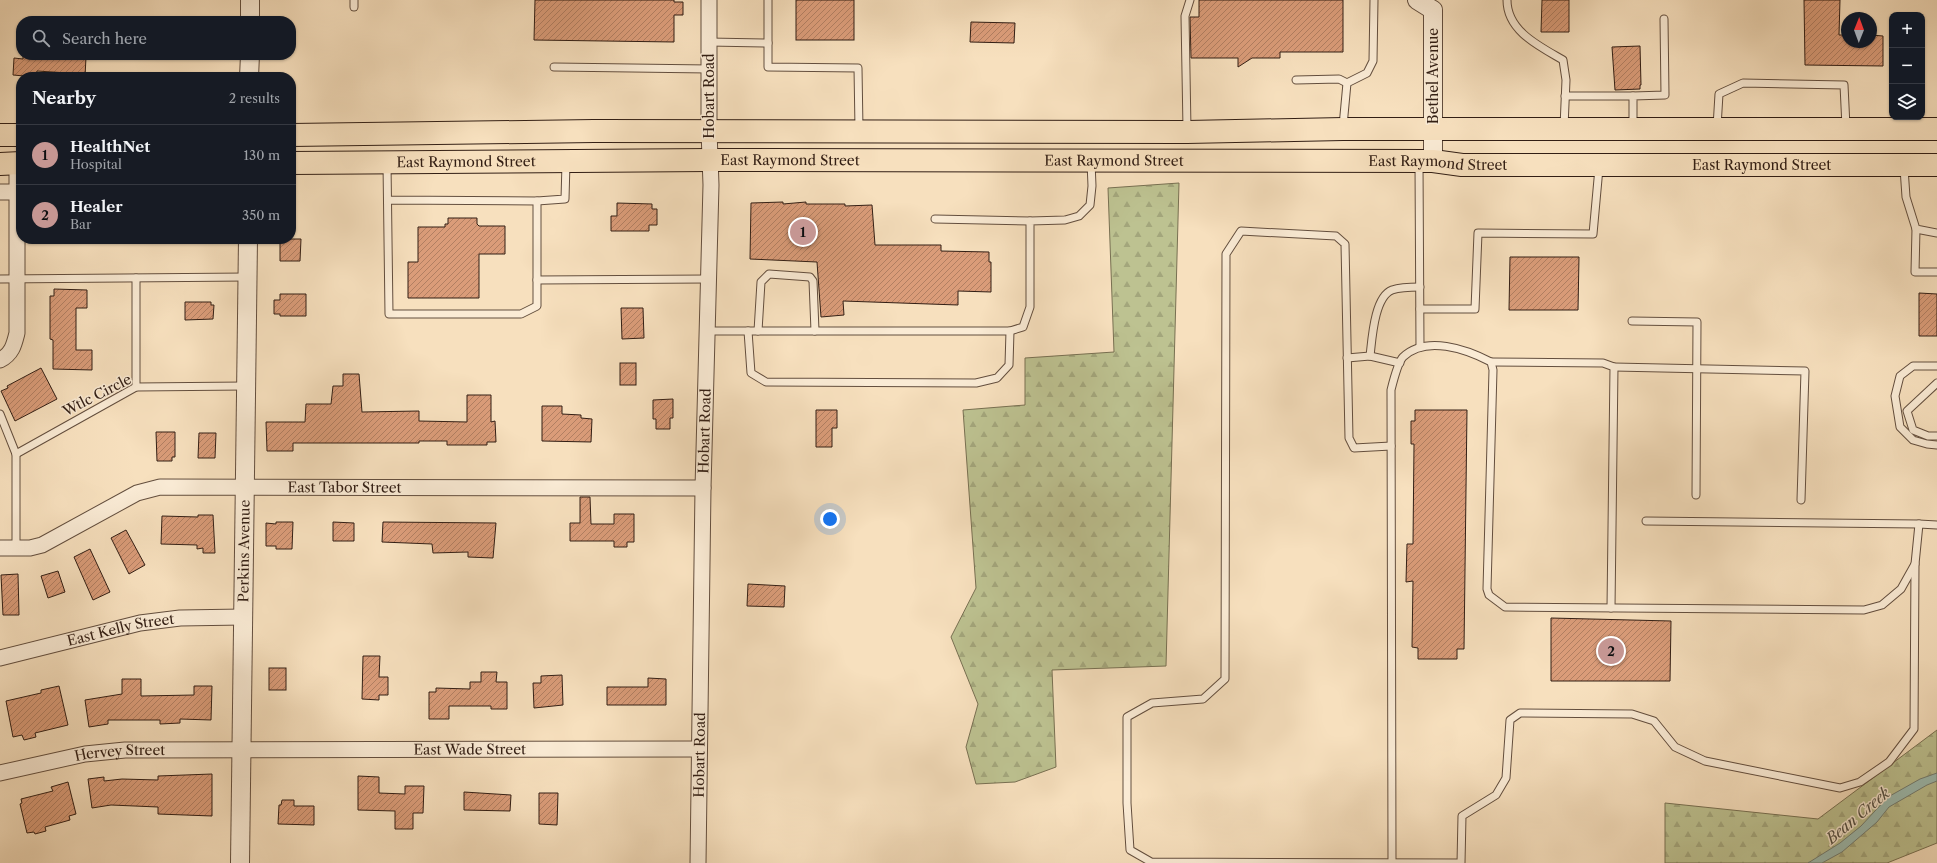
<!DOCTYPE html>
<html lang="en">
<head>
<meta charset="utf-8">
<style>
  body { margin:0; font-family:"Libre Caslon Text",serif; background:#20242c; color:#f1f3f6 }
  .controls { position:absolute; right:12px; top:12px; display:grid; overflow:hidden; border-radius:8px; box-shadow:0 1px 3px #0004 }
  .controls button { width:36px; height:36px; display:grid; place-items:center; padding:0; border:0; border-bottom:1px solid #363941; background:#171b24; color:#f1f3f6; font:20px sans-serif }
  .compass { position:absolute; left:1841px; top:12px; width:36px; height:36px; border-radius:50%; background:#171b24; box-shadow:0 1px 3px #0004; rotate:1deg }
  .you { position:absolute; left:830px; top:519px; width:14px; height:14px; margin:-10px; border:3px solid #fff; border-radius:50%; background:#1a73e8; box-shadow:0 0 0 6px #1a73e833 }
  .badge { display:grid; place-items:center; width:26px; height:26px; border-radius:50%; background:#c59692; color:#111; font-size:13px; font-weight:700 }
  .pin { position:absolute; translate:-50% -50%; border:2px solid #fff; box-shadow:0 1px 4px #0006 }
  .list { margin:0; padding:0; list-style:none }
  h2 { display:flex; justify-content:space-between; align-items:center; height:52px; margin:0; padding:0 16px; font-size:17px }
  h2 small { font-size:13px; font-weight:400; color:#9ea1a6 }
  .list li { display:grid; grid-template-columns:26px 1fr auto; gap:12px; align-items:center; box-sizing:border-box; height:60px; padding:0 16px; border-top:1px solid #363941 }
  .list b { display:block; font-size:15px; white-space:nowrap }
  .list p { margin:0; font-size:13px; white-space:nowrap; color:#9ea1a6 }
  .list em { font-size:13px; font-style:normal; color:#9ea1a6 }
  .icon { flex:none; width:22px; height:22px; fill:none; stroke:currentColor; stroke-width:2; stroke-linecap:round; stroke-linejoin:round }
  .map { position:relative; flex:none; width:1937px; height:863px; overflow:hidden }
  .search { position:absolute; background:#171b24; box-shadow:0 1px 3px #0004; left:16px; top:16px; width:280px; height:44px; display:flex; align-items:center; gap:10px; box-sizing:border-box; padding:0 14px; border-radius:16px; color:#9ea1a6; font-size:15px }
  .panel { position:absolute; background:#171b24; box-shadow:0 1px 3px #0004; left:16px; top:72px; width:280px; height:172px; border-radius:16px }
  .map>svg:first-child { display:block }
</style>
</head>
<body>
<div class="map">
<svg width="1937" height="863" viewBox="0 0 1937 863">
  <defs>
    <pattern id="forest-firs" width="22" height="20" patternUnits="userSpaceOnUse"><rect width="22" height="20" fill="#bdc291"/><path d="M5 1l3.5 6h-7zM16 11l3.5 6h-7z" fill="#a3a67c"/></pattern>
    <pattern id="building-hatch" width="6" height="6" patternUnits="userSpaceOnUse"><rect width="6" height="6" fill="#da9c79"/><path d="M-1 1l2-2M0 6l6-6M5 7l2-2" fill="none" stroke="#b17f62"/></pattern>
  </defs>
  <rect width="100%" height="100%" fill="#f7e0be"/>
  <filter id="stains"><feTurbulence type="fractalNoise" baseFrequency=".005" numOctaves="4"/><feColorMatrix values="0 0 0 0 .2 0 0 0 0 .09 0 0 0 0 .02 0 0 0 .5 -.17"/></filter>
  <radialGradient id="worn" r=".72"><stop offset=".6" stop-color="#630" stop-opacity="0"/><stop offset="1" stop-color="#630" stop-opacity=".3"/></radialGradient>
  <g fill="url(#forest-firs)" stroke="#787052">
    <polygon points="1179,183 1166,666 1052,670 1056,767 1015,782 976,784 966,747 978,704 951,637 976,588 963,410 1025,405 1025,358 1114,352 1108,188"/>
    <polygon points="1937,730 1937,843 1887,863 1665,863 1665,803 1818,819"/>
  </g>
  <polygon fill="#9dbdb2" stroke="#727d73" points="1937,773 1937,781 1927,785 1889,807 1877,822 1842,852 1822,863 1808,863 1840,843 1861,826 1888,797 1920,779"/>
  <g fill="url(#building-hatch)" stroke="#321e14">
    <polygon points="535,0 674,0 674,2 683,2 683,15 674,15 674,42 534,40"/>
    <rect x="796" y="0" width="58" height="40"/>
    <polygon points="1199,0 1343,0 1343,52 1280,52 1280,58 1252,58 1238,67 1238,58 1191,58 1190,17 1199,17"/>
    <polygon points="1542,0 1569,0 1569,32 1541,32"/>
    <polygon points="1804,0 1840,0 1839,35 1847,35 1847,42 1871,42 1871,35 1883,36 1883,66 1805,65"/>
    <polygon points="971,22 1015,23 1014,43 970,42"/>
    <polygon points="1640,46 1641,85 1640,85 1640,89 1615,90 1612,47"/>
    <polygon points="23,55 86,57 85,77 66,77 67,73 37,71 36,77 13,75 14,58 23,59"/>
    <polygon points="783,202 783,204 806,202 806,204 845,204 845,206 872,205 875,245 941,245 941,251 989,252 989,262 991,262 991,292 958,291 958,305 843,301 844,315 821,317 817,262 750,259 751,203"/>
    <polygon points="617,203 652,204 652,209 657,209 657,225 649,225 649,231 611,231 611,216 617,216"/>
    <polygon points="448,218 477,218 477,224 479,226 505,226 505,254 479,254 479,298 408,298 408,262 418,262 418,227 445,227 445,224 448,224"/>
    <polygon points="280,239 301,239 300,261 280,261"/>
    <polygon points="1510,257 1579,257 1578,310 1509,310"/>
    <polygon points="54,289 87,290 87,308 76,308 76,350 92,350 92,370 53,369 53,340 50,339 50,296 54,296"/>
    <polygon points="1919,293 1937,294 1937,336 1919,336"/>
    <polygon points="280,294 306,294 306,316 280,316 280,314 274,314 274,300 280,300"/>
    <polygon points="185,302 211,302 211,305 214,305 213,319 185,320"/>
    <polygon points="621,308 643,308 644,338 622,339"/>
    <rect x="620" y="363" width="16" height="22"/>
    <polygon points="41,368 57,399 15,421 1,391 8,388 7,386"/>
    <polygon points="343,374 359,374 362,412 419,411 419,421 467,422 467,395 491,395 491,422 495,421 496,442 487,442 487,445 447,445 447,441 419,441 419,443 293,443 293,451 267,451 266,422 305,422 306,404 331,404 333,386 343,386"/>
    <polygon points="673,399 673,418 670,418 670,429 656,429 656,419 653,419 653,400"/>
    <polygon points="542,406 562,406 562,414 581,415 581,418 592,419 591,442 542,441"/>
    <polygon points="816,410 837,410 837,428 832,428 832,447 816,447"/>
    <polygon points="1415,410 1467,410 1464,649 1457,649 1457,659 1418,659 1418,648 1412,647 1413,581 1406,582 1407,544 1413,544 1414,444 1411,444 1411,421 1415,421"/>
    <polygon points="156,432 175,432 175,457 172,457 172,461 157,461"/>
    <polygon points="199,433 216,433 215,458 198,458"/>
    <polygon points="580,497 590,497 591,524 614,524 614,514 634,514 634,542 627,542 627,547 614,547 614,541 570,541 570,523 580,523"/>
    <polygon points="198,515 213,515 215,553 203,553 203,548 197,549 197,545 161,544 162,516 198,517"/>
    <polygon points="276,522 293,522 292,549 276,549 276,546 266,546 266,523 276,524"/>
    <polygon points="333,522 354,523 354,541 333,541"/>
    <polygon points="383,522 496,523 493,558 468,557 468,552 433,553 432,544 382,542"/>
    <polygon points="126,530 145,565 129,574 111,538"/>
    <polygon points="90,549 110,592 93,600 74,557"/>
    <polygon points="58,571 65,592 48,598 41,576"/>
    <polygon points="18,574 19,615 3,615 1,575"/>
    <polygon points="748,584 785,586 784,607 747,606"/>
    <polygon points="1551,618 1671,621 1670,681 1551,681"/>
    <polygon points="363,656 380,656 379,677 388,677 388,695 379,695 379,700 362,699"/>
    <rect x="269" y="668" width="17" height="22"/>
    <polygon points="481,672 497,672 496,682 507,682 507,709 491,709 491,706 449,706 449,719 429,719 429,692 436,692 436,688 470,689 470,682 481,682"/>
    <polygon points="562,675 563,705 534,708 533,683 541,683 541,676"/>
    <polygon points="648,678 666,679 666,705 607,705 607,687 648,687"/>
    <polygon points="122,679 141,679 141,696 194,695 194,686 212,686 211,720 180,719 180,723 160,724 160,720 108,720 108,724 89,727 85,700 122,694"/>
    <polygon points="59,686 68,725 35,733 36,737 24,740 22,735 13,737 6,701 41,693 41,690"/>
    <polygon points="212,774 212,816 158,814 158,807 111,805 92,808 88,779 104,777 104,781 122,779 158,780 158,776"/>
    <polygon points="358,776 379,777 379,793 405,794 405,786 424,786 423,813 413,813 413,829 395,829 395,811 358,810"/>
    <polygon points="68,782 76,814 69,816 70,820 45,827 46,831 35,834 34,832 27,833 20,804 22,803 21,799 53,791 51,787"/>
    <polygon points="464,792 511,795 510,811 464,810"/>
    <polygon points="539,793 558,793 557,825 539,824"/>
    <polygon points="282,800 294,800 294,806 314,806 314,825 278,824 279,805 281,805"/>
  </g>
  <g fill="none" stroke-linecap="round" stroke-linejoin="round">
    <g stroke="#634e3e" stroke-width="9">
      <g id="service">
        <polyline points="768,0 768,43"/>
        <path d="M1507 0C1507 31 1539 46 1563 60L1566 80 1564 127"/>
        <polyline points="354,7 354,0"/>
        <polyline points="709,42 768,43 768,67 858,68 859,129"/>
        <polyline points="554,67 709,69"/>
        <polyline points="1296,80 1339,79 1347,83"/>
        <polyline points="1565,96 1633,96"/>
        <polyline points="1343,126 1347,83 1367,73 1373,61 1374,0"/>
        <polyline points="1633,127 1633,96 1665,95 1664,19"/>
        <polyline points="1717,127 1719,94 1743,83 1844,85 1846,127"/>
        <polyline points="1187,129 1185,16 1190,0"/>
        <polyline points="1419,163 1420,347"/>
        <polyline points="387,164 389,314 521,314 537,306 537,201 388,200"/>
        <polyline points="1904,168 1906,197 1916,229 1937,233"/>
        <polyline points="537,201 565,199 566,163"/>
        <polyline points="935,219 1030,221"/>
        <polyline points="1916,229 1915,272 1937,272"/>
        <polyline points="136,278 136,387"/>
        <polyline points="0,279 247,277"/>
        <polyline points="537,280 708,279"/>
        <polyline points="1420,309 1475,309 1478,233 1593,234 1599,168"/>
        <polyline points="1632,321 1697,322 1696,495"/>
        <polyline points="707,331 1010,331 1023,327 1030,307 1030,221 1065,220 1079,216 1090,205 1092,186 1091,162"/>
        <polyline points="748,331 751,373 766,382 976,383 997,378 1009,365 1010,331"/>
        <polyline points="758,331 761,282 769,274 810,277 813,281 815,331"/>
        <path d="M1370 356C1372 340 1374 297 1392 290 1401 287 1411 287 1420 287"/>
        <polyline points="1347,358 1370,356 1400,363"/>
        <polyline points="1491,362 1603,363 1614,367 1611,608"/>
        <polyline points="1937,366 1913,366 1900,376 1895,396 1900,427 1913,440 1927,444 1937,445"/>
        <polyline points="1614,367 1805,371 1801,500"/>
        <polyline points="1937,383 1907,411 1913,430 1928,436 1937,436"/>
        <polyline points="0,414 16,454 16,548"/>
        <polyline points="1391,446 1354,448 1349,438 1345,244 1336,236 1241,231 1226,254 1225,679 1203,699 1152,703 1127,717 1127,803 1130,850 1151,862 1461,863 1462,816 1496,795 1506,778 1510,720 1520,713 1632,714 1654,721 1675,747 1705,761 1840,788 1860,782 1889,762 1914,729 1915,564"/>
        <polyline points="16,454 136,387 245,386"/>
        <polyline points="1646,521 1919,524"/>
        <path d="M1392 861 1391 390C1393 382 1398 362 1403 357 1426 335 1466 349 1491 362L1493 370 1487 589 1489 595 1505 607 1864 610 1882 605 1901 589 1915 564 1919 524 1937 525"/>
      </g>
    </g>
    <g stroke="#634e3e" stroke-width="17">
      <g id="minor">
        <polyline points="0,192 17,192"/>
        <path d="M0 360C12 354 14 345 17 333V163"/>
        <path id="s1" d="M0 548H30L42 545 137 493 160 487 703 488"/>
        <path id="s2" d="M0 658 140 623 180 618 243 617"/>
        <path id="s3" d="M0 773 85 754 125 750 699 749"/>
        <path id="s4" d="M698 863 703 488 711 185 709 131V0"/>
      </g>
    </g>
    <g stroke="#634e3e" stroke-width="20">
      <g id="tertiary">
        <polyline points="1417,0 1433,10 1433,161"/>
        <polyline points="250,21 250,0"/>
        <polyline points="249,77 250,55"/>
        <path id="s5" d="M240 863 248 239"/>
      </g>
    </g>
    <g stroke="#321e14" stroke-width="24">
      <g id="primary">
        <polyline points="0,135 21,135"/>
        <polyline points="291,135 594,131 1187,132 1343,129 1937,129"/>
        <path id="s6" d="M291 163 709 160 1433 161 1462 165H1937"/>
        <polyline points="0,164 21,163"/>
      </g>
    </g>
    <use href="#service" stroke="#faebd5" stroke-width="7"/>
    <use href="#minor" stroke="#faebd5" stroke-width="15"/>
    <use href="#tertiary" stroke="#faebd5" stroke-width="18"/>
    <use href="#primary" stroke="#f7e0be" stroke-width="22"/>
  </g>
  <g text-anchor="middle" stroke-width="3" stroke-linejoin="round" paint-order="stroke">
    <g font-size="14" fill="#321e14" stroke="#faebd5">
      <text transform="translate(1433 76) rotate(-90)" y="5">Bethel Avenue</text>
      <text transform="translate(709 96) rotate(-90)" y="5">Hobart Road</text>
      <text dy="5" stroke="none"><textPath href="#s6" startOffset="499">East Raymond Street</textPath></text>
      <text dy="5" stroke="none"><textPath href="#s6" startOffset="823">East Raymond Street</textPath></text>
      <text dy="5" stroke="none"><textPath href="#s6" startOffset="175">East Raymond Street</textPath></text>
      <text dy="5" stroke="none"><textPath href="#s6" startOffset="1147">East Raymond Street</textPath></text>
      <text dy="5" stroke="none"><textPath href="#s6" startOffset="1471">East Raymond Street</textPath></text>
      <text transform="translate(97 395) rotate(-27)" y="5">Wtlc Circle</text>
      <text dy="5" stroke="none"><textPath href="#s4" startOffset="432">Hobart Road</textPath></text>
      <text dy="5" stroke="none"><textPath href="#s1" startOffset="359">East Tabor Street</textPath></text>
      <text dy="5" stroke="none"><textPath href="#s5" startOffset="312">Perkins Avenue</textPath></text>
      <text dy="5" stroke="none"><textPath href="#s2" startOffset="124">East Kelly Street</textPath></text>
      <text dy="5" stroke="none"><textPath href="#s3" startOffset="472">East Wade Street</textPath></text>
      <text dy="5" stroke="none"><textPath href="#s3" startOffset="122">Hervey Street</textPath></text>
      <text dy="5" stroke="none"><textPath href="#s4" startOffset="108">Hobart Road</textPath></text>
    </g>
    <g font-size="15" font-style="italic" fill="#524e43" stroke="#faebd5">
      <text transform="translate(1858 816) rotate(-40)" y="5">Bean Creek</text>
    </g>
  </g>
  <rect width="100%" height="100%" filter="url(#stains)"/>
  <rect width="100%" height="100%" fill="url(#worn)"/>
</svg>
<div class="controls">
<button>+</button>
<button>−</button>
<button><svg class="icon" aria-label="layers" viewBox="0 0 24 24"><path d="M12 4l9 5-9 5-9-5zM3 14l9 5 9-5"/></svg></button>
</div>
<svg class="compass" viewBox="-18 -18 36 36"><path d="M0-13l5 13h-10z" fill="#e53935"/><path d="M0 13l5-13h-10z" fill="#9ea1a6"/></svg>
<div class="you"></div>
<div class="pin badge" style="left:803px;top:232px">1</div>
<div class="pin badge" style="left:1611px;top:651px">2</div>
<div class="search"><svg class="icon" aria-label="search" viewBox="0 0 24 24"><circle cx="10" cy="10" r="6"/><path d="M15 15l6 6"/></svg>Search here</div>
<section class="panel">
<h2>Nearby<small>2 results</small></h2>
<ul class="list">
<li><span class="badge">1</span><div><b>HealthNet</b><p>Hospital</p></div><em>130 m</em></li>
<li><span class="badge">2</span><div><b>Healer</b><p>Bar</p></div><em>350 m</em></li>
</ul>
</section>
</div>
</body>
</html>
